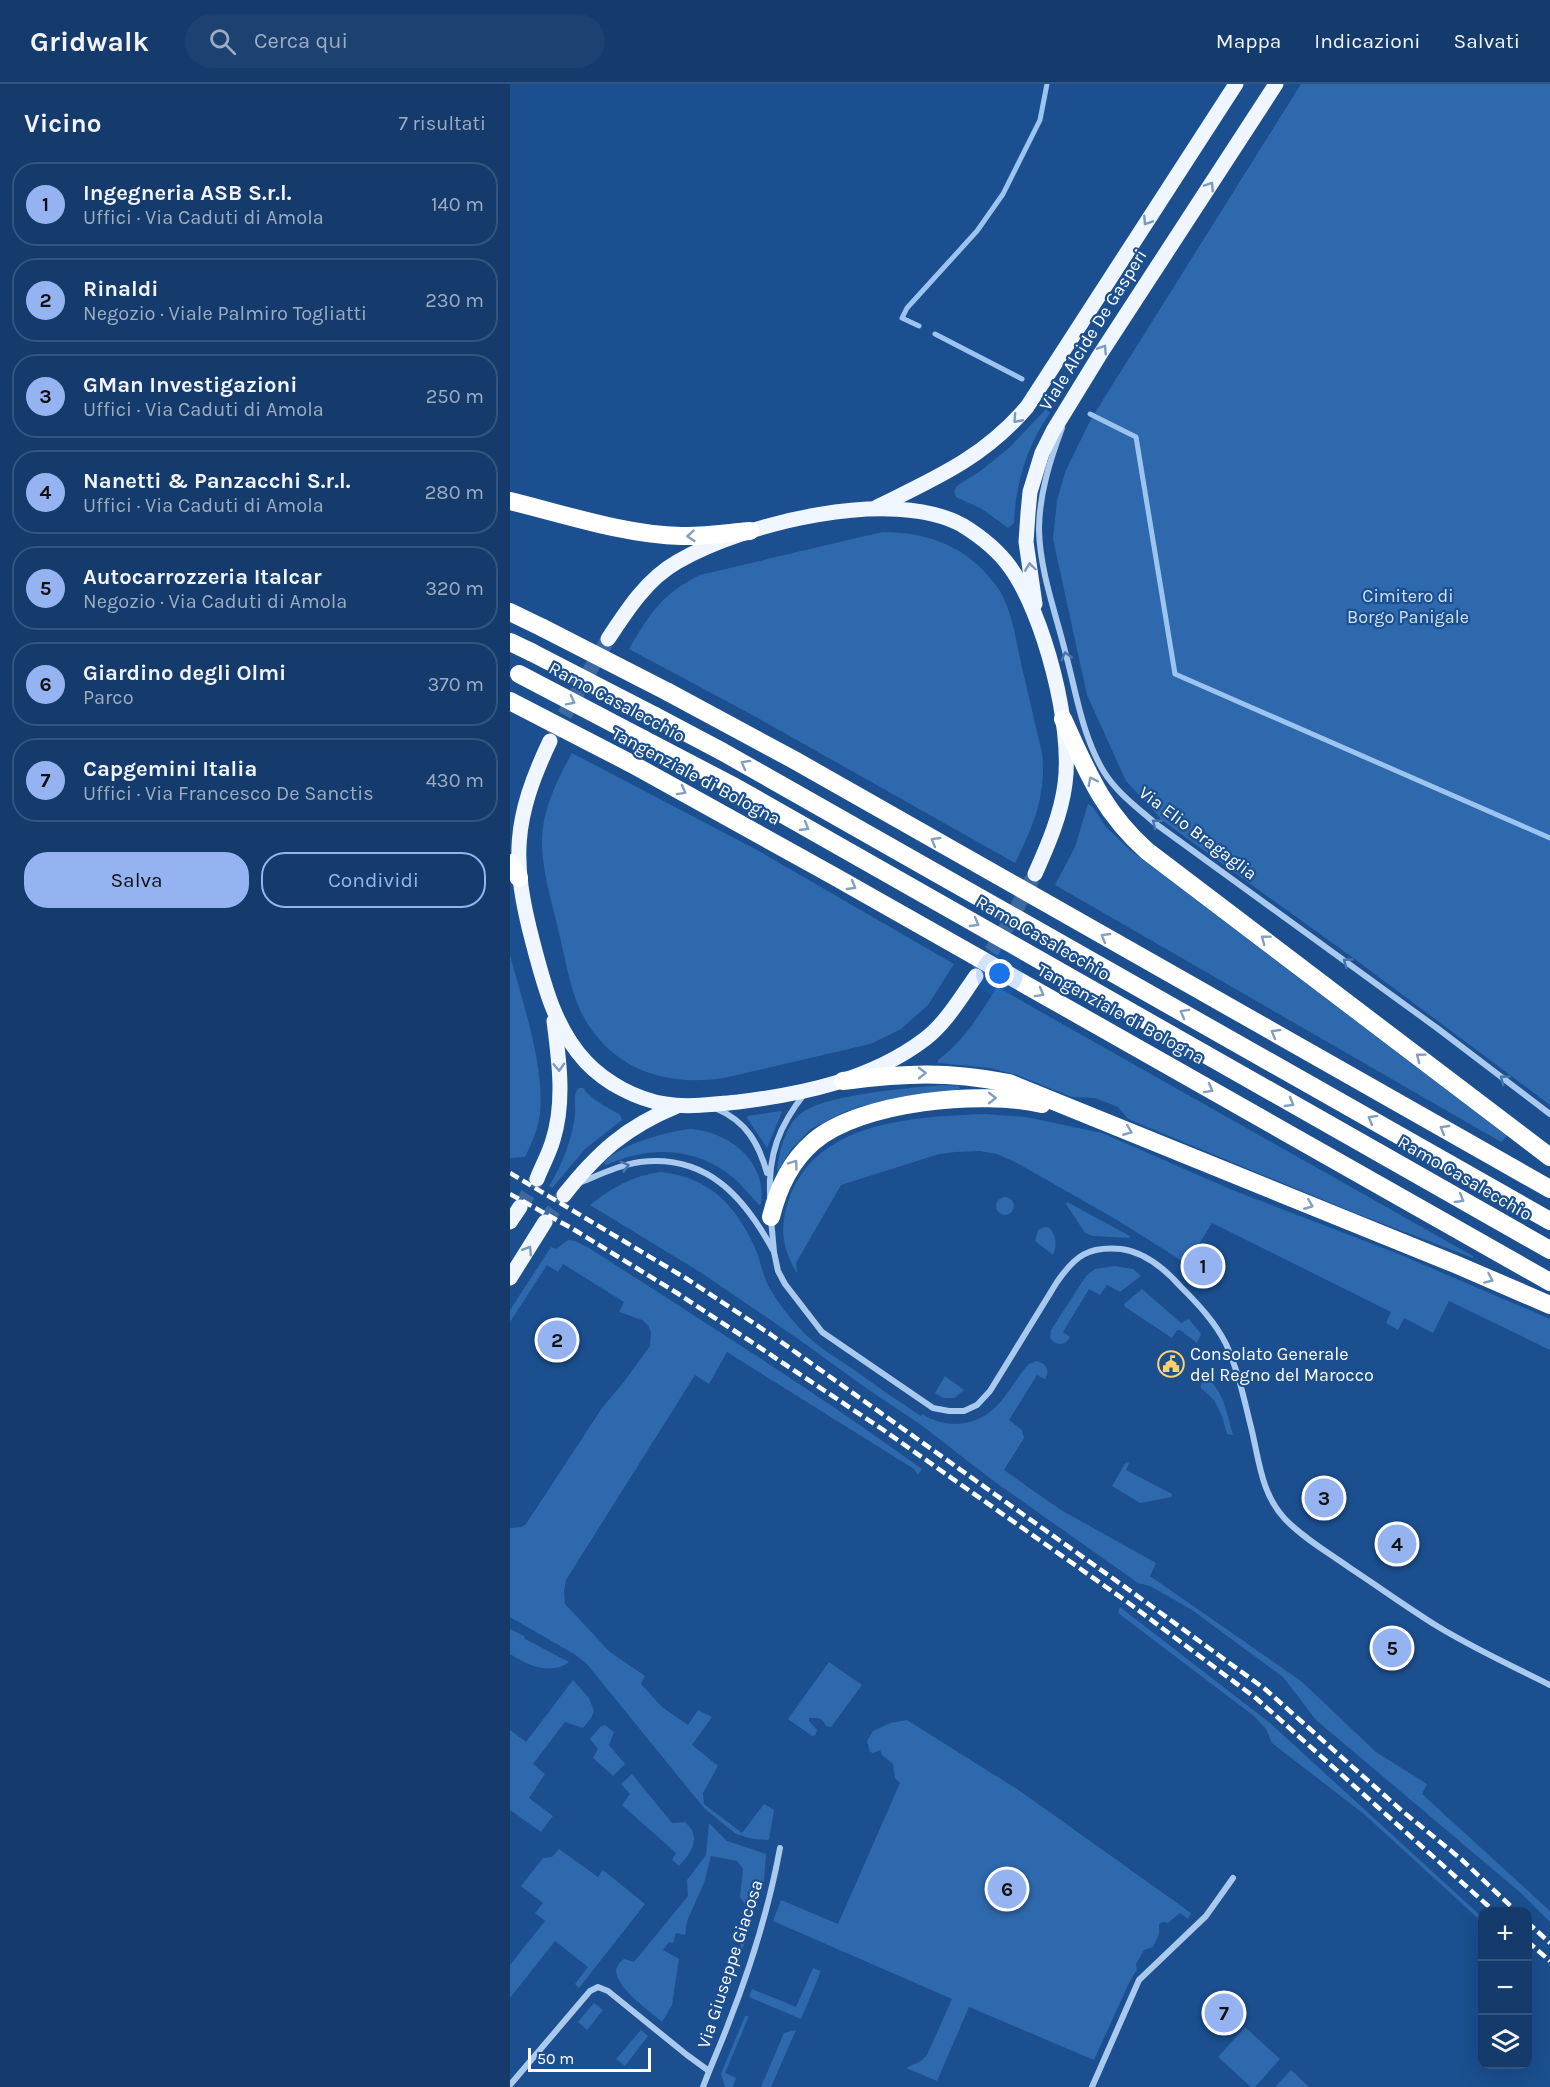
<!DOCTYPE html>
<html lang="it">
<head>
<meta charset="utf-8">
<style>
  body { margin:0; font-family:Karla,sans-serif; background:#1d4271; color:#f1f3f6 }
  .controls { position:absolute; right:18px; bottom:18px; display:grid; overflow:hidden; border-radius:12px; box-shadow:0 6px 24px #0002 }
  .controls button { width:54px; height:54px; display:grid; place-items:center; padding:0; border:0; border-bottom:2px solid #33557e; background:#143b6b; color:#f1f3f6; font:30px sans-serif }
  .scale { position:absolute; left:18px; bottom:15px; width:123px; box-sizing:border-box; padding-left:6px; border:3px solid #fff; border-top:0; font-size:16px; line-height:21px; white-space:nowrap; color:#fff; -webkit-text-stroke:4px #1b4f8f; paint-order:stroke }
  .you { position:absolute; left:490px; top:890px; width:21px; height:21px; margin:-15px; border:4px solid #fff; border-radius:50%; background:#1a73e8; box-shadow:0 0 0 9px #1a73e833 }
  .badge { display:grid; place-items:center; width:39px; height:39px; border-radius:50%; background:#95b2f1; color:#111; font-size:20px; font-weight:700 }
  .pin { position:absolute; translate:-50% -50%; border:3px solid #fff; box-shadow:0 2px 6px #0006 }
  .list { margin:0; padding:0; list-style:none }
  h2 { display:flex; justify-content:space-between; align-items:center; height:78px; margin:0; padding:0 24px; font-size:26px }
  h2 small { font-size:20px; font-weight:400; color:#9dadc1 }
  .list li { display:grid; grid-template-columns:39px 1fr auto; gap:18px; align-items:center; box-sizing:border-box; height:84px; margin:0 12px 12px; padding:0 12px; border:2px solid #33557e; border-radius:24px }
  .list b { display:block; font-size:22px; white-space:nowrap }
  .list p { margin:0; font-size:20px; white-space:nowrap; color:#9dadc1 }
  .list em { font-size:20px; font-style:normal; color:#9dadc1 }
  .actions { display:flex; gap:12px; padding:18px 24px }
  .actions a { flex:1; padding:14px 0; border:2px solid #95b2f1; border-radius:24px; text-align:center; font-size:21px; color:#95b2f1 }
  .actions .main { background:#95b2f1; color:#111 }
  .icon { flex:none; width:33px; height:33px; fill:none; stroke:currentColor; stroke-width:2; stroke-linecap:round; stroke-linejoin:round }
  .map { position:relative; flex:none; width:1040px; height:2003px; overflow:hidden }
  header { display:flex; align-items:center; gap:36px; box-sizing:border-box; height:84px; padding:0 30px; background:#143b6b; border-bottom:2px solid #33557e }
  header strong { font-size:28px }
  nav { display:flex; gap:33px; margin-inline-start:auto; font-size:21px }
  .search { width:420px; height:54px; background:#1d4271; display:flex; align-items:center; gap:15px; box-sizing:border-box; padding:0 21px; border-radius:33px; color:#9dadc1; font-size:22px }
  main { display:flex }
  aside { flex:1; background:#143b6b }
  .map>svg:first-child { display:block }
</style>
</head>
<body>
<header>
<strong>Gridwalk</strong>
<div class="search"><svg class="icon" aria-label="search" viewBox="0 0 24 24"><circle cx="10" cy="10" r="6"/><path d="M15 15l6 6"/></svg>Cerca qui</div>
<nav><a>Mappa</a><a>Indicazioni</a><a>Salvati</a></nav>
</header>
<main>
<aside>
<h2>Vicino<small>7 risultati</small></h2>
<ul class="list">
<li><span class="badge">1</span><div><b>Ingegneria ASB S.r.l.</b><p>Uffici · Via Caduti di Amola</p></div><em>140 m</em></li>
<li><span class="badge">2</span><div><b>Rinaldi</b><p>Negozio · Viale Palmiro Togliatti</p></div><em>230 m</em></li>
<li><span class="badge">3</span><div><b>GMan Investigazioni</b><p>Uffici · Via Caduti di Amola</p></div><em>250 m</em></li>
<li><span class="badge">4</span><div><b>Nanetti &amp; Panzacchi S.r.l.</b><p>Uffici · Via Caduti di Amola</p></div><em>280 m</em></li>
<li><span class="badge">5</span><div><b>Autocarrozzeria Italcar</b><p>Negozio · Via Caduti di Amola</p></div><em>320 m</em></li>
<li><span class="badge">6</span><div><b>Giardino degli Olmi</b><p>Parco</p></div><em>370 m</em></li>
<li><span class="badge">7</span><div><b>Capgemini Italia</b><p>Uffici · Via Francesco De Sanctis</p></div><em>430 m</em></li>
</ul>
<div class="actions"><a class="main">Salva</a><a>Condividi</a></div>
</aside>
<div class="map">
<svg width="1040" height="2003" viewBox="0 0 1040 2003">
  <rect width="100%" height="100%" fill="#1b4f8f"/>
  <g fill="#2e69ad">
    <polygon points="791,0 1040,0 1040,1021 846,876 653,737 616,697 577,611 543,455 547,416 556,386 581,335"/>
    <path d="M536 325 540 329C517 361 505 401 504 439L498 444 472 425 446 413 444 407 447 402 473 385 499 364Z"/>
    <path d="M372 448C418 448 456 462 485 500 502 522 505 553 511 579 518 609 525 639 532 669 537 710 523 743 505 779L246 633 119 565C140 529 152 510 190 491Z"/>
    <path d="M62 669 247 766 444 880 418 921 391 945 373 954 360 960 214 994C154 1003 100 985 71 928 59 903 55 872 48 845 40 810 27 772 34 737 39 712 50 691 62 669Z"/>
    <polygon points="578,720 582,722 596,743 620,766 997,1052 991,1058 545,801 565,763"/>
    <path d="M0 871C12 917 35 982 30 1029 28 1045 22 1059 15 1073L0 1074Z"/>
    <path d="M487 903 963 1172V1174L845 1129 618 1035 608 1023 585 1014 562 1013 507 991 481 984 428 979V976C454 957 470 930 487 903Z"/>
    <path d="M433 1001 449 1002 450 1005 378 1016 348 1023 332 1029 301 1045 283 1063 267 1088C268 1070 275 1044 288 1032 310 1010 401 1004 433 1001Z"/>
    <path d="M69 1004H73C83 1017 96 1022 110 1031L112 1036 75 1065 42 1104 39 1102C52 1082 62 1055 65 1031 66 1022 62 1010 69 1004Z"/>
    <polygon points="271,1027 272,1028 257,1064 237,1034 238,1032"/>
    <path d="M475 1030 516 1033 592 1049 720 1105 886 1169 1040 1235V1266L939 1217 923 1249 894 1234 888 1246 876 1239 881 1228 702 1139 677 1180 607 1136 507 1079 487 1070 470 1067 445 1068 429 1070 331 1101 286 1179 287 1189C272 1165 269 1143 279 1115 307 1036 404 1033 475 1030Z"/>
    <path d="M182 1045C221 1049 257 1078 251 1120L249 1121C238 1109 229 1097 216 1088 179 1062 136 1063 96 1081L94 1079C107 1061 161 1046 182 1045Z"/>
    <path d="M151 1088C199 1093 226 1121 245 1164 250 1175 252 1188 257 1199 266 1217 281 1235 295 1250 309 1264 327 1274 343 1285 365 1301 388 1317 411 1332L412 1330C439 1347 471 1342 491 1317 501 1306 508 1291 519 1280L526 1277C537 1279 540 1287 535 1295L527 1291 499 1336 512 1346 514 1354 494 1386 551 1426 646 1479 640 1492 791 1597 866 1668 917 1700 912 1710 1040 1827V1838L1011 1809 806 1636 773 1593 682 1526 640 1502 628 1499 485 1398 411 1341 356 1304 284 1252 190 1188 80 1121C101 1104 124 1091 151 1088Z"/>
    <circle cx="495" cy="1122" r="9"/>
    <polygon points="557,1118 620,1152 619,1154 583,1152 575,1149 556,1120"/>
    <path d="M535 1143H538C547 1150 547 1162 543 1171L525 1157 528 1146Z"/>
    <path d="M58 1156 65 1157 79 1164C191 1236 304 1307 412 1385L408 1391 404 1385 217 1268 199 1300 185 1291 56 1496 54 1507 55 1520 100 1568 135 1592 131 1600 152 1623 178 1641 188 1626 202 1633 182 1661 208 1682 193 1709 194 1720 232 1749 254 1720 264 1726 259 1755 257 1756 243 1755 226 1750 194 1724 76 1579 64 1570 0 1533V1444L11 1443 16 1440 92 1324 113 1299 140 1262 141 1248 138 1241 132 1236 109 1228 114 1218 53 1180 48 1188 37 1181 0 1238V1226L41 1163 46 1165Z"/>
    <path d="M605 1182 623 1185 631 1192 610 1208 597 1201 590 1211 579 1205 553 1248 560 1253C555 1262 546 1262 540 1254L541 1246 576 1192 585 1185Z"/>
    <polygon points="632,1205 671,1239 679,1235 691,1250 687,1259 670,1246 667,1246 662,1254 615,1223 614,1220"/>
    <polygon points="435,1292 454,1306 444,1314 433,1314 425,1309"/>
    <path d="M695 1293C714 1306 717 1330 723 1351L717 1350 712 1332 704 1316 691 1304V1301Z"/>
    <polygon points="616,1378 619,1379 616,1386 662,1410 662,1413 630,1419 602,1402"/>
    <polygon points="610,1523 760,1639 972,1833 972,1838 855,1731 762,1659 756,1645 744,1632 608,1529"/>
    <path d="M0 1545 14 1552 15 1555 59 1578C40 1592 17 1581 0 1570Z"/>
    <path d="M319 1578 352 1601 321 1643 316 1642C312 1633 308 1634 299 1634V1637L307 1646 305 1651 302 1652 278 1635Z"/>
    <polygon points="63,1596 79,1614 84,1627 81,1634 73,1644 55,1638 23,1680 35,1690 19,1714 43,1732 31,1748 0,1726 0,1646 16,1658"/>
    <polygon points="397,1636 510,1707 681,1829 678,1835 670,1829 658,1839 653,1838 649,1840 649,1850 643,1863 634,1866 626,1880 627,1885 618,1901 584,1976 459,1923 427,1997 396,1984 411,1977 417,1971 442,1915 263,1837 271,1816 328,1840 390,1699 385,1694 383,1680 372,1671 370,1666 363,1669 360,1668 357,1657 363,1647 380,1639"/>
    <polygon points="95,1641 104,1648 99,1661 115,1680 103,1692 83,1674 88,1665 80,1655 90,1643"/>
    <path d="M122 1690 162 1739 175 1738C192 1753 182 1768 169 1782L162 1776 166 1769 112 1721 120 1710 111 1700Z"/>
    <path d="M199 1739 217 1757 256 1770 254 1796 218 1911 217 1909 238 1834V1825L230 1813 233 1785 227 1777 201 1772 194 1799 177 1837 175 1851 166 1849 163 1859 159 1858 153 1866 169 1875 162 1921 152 1938C138 1925 87 1892 114 1875L124 1878 178 1812 177 1796 196 1771Z"/>
    <polygon points="49,1765 88,1793 93,1786 135,1820 69,1904 65,1900 78,1883 45,1857 0,1914 0,1881 35,1837 25,1829 33,1819 11,1802 33,1774 42,1773"/>
    <polygon points="303,1884 311,1887 291,1935 239,1913 242,1905 286,1923"/>
    <polygon points="84,1919 93,1926 77,1946 68,1938"/>
    <polygon points="235,1932 239,1932 215,1989 226,1994 223,2003 215,2003 211,1990"/>
    <polygon points="735,1943 770,1975 745,2003 741,2003 708,1973"/>
    <polygon points="131,1946 138,1952 115,1982 106,1975"/>
    <polygon points="286,1946 261,2003 251,2003 274,1949"/>
    <polygon points="781,1986 799,2003 765,2003"/>
  </g>
  <g fill="none" stroke-linecap="round" stroke-linejoin="round">
    <g stroke="#9cc4f0" stroke-width="5">
      <polyline points="409,242 392,234 397,224 467,147 493,110 530,36 537,0"/>
      <polyline points="425,250 512,295"/>
      <polyline points="580,330 626,353 665,590 1040,754"/>
    </g>
    <g stroke="#3d69a0" stroke-width="15" stroke-dasharray="15 8" stroke-linecap="butt">
      <polyline points="43,651 98,555"/>
      <polyline points="469,887 496,844 525,790"/>
      <polyline points="10,1123 27,1095"/>
      <polyline points="35,1138 54,1111"/>
    </g>
    <g stroke="#a9c9ee" stroke-width="6">
      <path d="M552 344C540 376 529 411 529 446 530 487 545 527 555 567 566 607 572 652 594 688 607 709 628 724 646 740L927 944 1040 1030"/>
      <path d="M207 1025C236 1037 249 1060 257 1089"/>
      <path d="M69 1099C89 1091 109 1081 130 1078 197 1070 234 1113 263 1166"/>
      <path d="M260 1113C258 1070 269 1042 295 1009"/>
      <path d="M261 1135 264 1168 268 1187 275 1200 312 1248 423 1324 439 1327H454L467 1321 480 1307 547 1198C565 1172 578 1162 611 1165 635 1168 655 1185 671 1203 688 1220 705 1238 716 1260 728 1286 734 1315 741 1343 749 1375 751 1410 775 1435 793 1454 819 1469 840 1484 869 1503 898 1524 927 1542 963 1564 1002 1582 1040 1601"/>
      <polyline points="0,2001 80,1907 88,1903 98,1907 177,1971 199,1987"/>
      <path d="M193 2003C201 1981 211 1960 219 1938 241 1882 259 1824 270 1764"/>
      <polyline points="582,2003 629,1896 696,1832 723,1794"/>
    </g>
    <g stroke="#f0f6ff" stroke-width="15">
      <path d="M367 423C426 394 473 374 517 323L726 0"/>
      <polyline points="525,520 516,458 518,429 520,408 532,369 543,347 589,272 766,0"/>
      <path d="M98 555C117 526 137 495 167 478 234 439 382 403 452 441 470 452 487 465 500 483 534 530 563 642 555 700 551 731 538 761 525 790"/>
      <path d="M40 657C3 735 1 776 23 859 34 901 45 945 76 978 96 999 126 1015 155 1020 179 1024 204 1020 228 1018 293 1010 361 996 415 955 436 939 451 913 466 892"/>
      <path d="M27 1095C32 1082 39 1070 43 1056 55 1018 49 976 44 937"/>
      <path d="M54 1111C88 1068 116 1043 167 1022"/>
      <polyline points="0,1138 10,1123"/>
      <polyline points="0,1194 35,1138"/>
    </g>
    <g stroke="#fff" stroke-width="18">
      <path d="M0 417C53 430 116 451 171 452 193 453 217 449 240 447"/>
      <polyline points="0,528 33,544"/>
      <polyline points="0,558 21,568"/>
      <polyline points="158,608 286,677 1040,1105"/>
      <polyline points="145,632 213,668 1040,1137"/>
      <path d="M553 635C577 687 592 727 637 767L1040 1073"/>
      <polyline points="133,655 225,703 1040,1166"/>
      <polyline points="120,679 322,791 1040,1198"/>
      <polyline points="0,779 9,794"/>
      <path d="M333 997C396 989 437 987 499 999L945 1180 1040 1221"/>
      <path d="M261 1133C268 1104 280 1078 303 1058 350 1017 473 1006 532 1020"/>
    </g>
    <g stroke="#fff" stroke-width="4.5" stroke-dasharray="10 4.5" stroke-linecap="butt">
      <polyline points="0,1089 177,1195 260,1250 622,1508 755,1605 891,1726 951,1775 1007,1828"/>
      <polyline points="0,1110 63,1145 167,1209 249,1263 372,1345 616,1517 747,1615 985,1828"/>
      <polyline points="1017,1838 1040,1859"/>
      <polyline points="1017,1857 1040,1877"/>
    </g>
    <g stroke="#fff" stroke-width="18">
      <polyline points="33,544 158,608"/>
      <polyline points="21,568 145,632"/>
      <polyline points="9,590 133,655"/>
      <polyline points="0,617 120,679"/>
    </g>
  </g>
  <defs><path id="oneway-chevron" d="M-2-3.5L2.5 0L-2 3.5" fill="none" stroke-width="1.6" stroke-linecap="round" stroke-linejoin="round" transform="scale(1.5)"/></defs>
  <g stroke="#7b9ac1">
    <use href="#oneway-chevron" transform="translate(700 102) rotate(-57)"/>
    <use href="#oneway-chevron" transform="translate(637 137) rotate(123)"/>
    <use href="#oneway-chevron" transform="translate(593 265) rotate(-57)"/>
    <use href="#oneway-chevron" transform="translate(507 335) rotate(132)"/>
    <use href="#oneway-chevron" transform="translate(520 483) rotate(-98)"/>
    <use href="#oneway-chevron" transform="translate(49 983) rotate(87)"/>
    <use href="#oneway-chevron" transform="translate(18 1166) rotate(-58)"/>
  </g>
  <g stroke="#829ec1">
    <use href="#oneway-chevron" transform="translate(181 452) rotate(176)"/>
    <use href="#oneway-chevron" transform="translate(61 617) rotate(27)"/>
    <use href="#oneway-chevron" transform="translate(235 680) rotate(-151)"/>
    <use href="#oneway-chevron" transform="translate(582 697) rotate(-117)"/>
    <use href="#oneway-chevron" transform="translate(172 707) rotate(29)"/>
    <use href="#oneway-chevron" transform="translate(295 743) rotate(30)"/>
    <use href="#oneway-chevron" transform="translate(425 757) rotate(-150)"/>
    <use href="#oneway-chevron" transform="translate(342 802) rotate(30)"/>
    <use href="#oneway-chevron" transform="translate(465 839) rotate(30)"/>
    <use href="#oneway-chevron" transform="translate(595 853) rotate(-150)"/>
    <use href="#oneway-chevron" transform="translate(755 855) rotate(-143)"/>
    <use href="#oneway-chevron" transform="translate(530 909) rotate(29)"/>
    <use href="#oneway-chevron" transform="translate(674 929) rotate(-151)"/>
    <use href="#oneway-chevron" transform="translate(765 949) rotate(-150)"/>
    <use href="#oneway-chevron" transform="translate(910 973) rotate(-143)"/>
    <use href="#oneway-chevron" transform="translate(412 989) rotate(-1)"/>
    <use href="#oneway-chevron" transform="translate(699 1005) rotate(29)"/>
    <use href="#oneway-chevron" transform="translate(482 1014)"/>
    <use href="#oneway-chevron" transform="translate(780 1019) rotate(30)"/>
    <use href="#oneway-chevron" transform="translate(862 1035) rotate(-150)"/>
    <use href="#oneway-chevron" transform="translate(934 1045) rotate(-150)"/>
    <use href="#oneway-chevron" transform="translate(618 1047) rotate(22)"/>
    <use href="#oneway-chevron" transform="translate(284 1080) rotate(-54)"/>
    <use href="#oneway-chevron" transform="translate(950 1115) rotate(30)"/>
    <use href="#oneway-chevron" transform="translate(799 1121) rotate(22)"/>
    <use href="#oneway-chevron" transform="translate(979 1195) rotate(24)"/>
  </g>
  <g stroke="#4674ac">
    <use href="#oneway-chevron" transform="translate(556 572) rotate(-105)"/>
    <use href="#oneway-chevron" transform="translate(646 739) rotate(-142)"/>
    <use href="#oneway-chevron" transform="translate(837 878) rotate(-144)"/>
    <use href="#oneway-chevron" transform="translate(994 995) rotate(-143)"/>
    <use href="#oneway-chevron" transform="translate(115 1082) rotate(-15)"/>
  </g>
  <defs>
    <g id="civic-ring" transform="scale(1.35)"><circle r="9.5" fill="#1b4f8f" stroke="#ffd166" stroke-width="1.5"/><path d="M-.6-6.5H3V-4.5H.6V-3L4-1V1h2V6H-6V1h2V-1L-.6-3ZM-1.2 2.5V6h2.4V2.5Z" fill="#ffd166"/></g>
  </defs>
  <g fill-rule="evenodd">
    <use href="#civic-ring" x="661" y="1280"/>
  </g>
  <g text-anchor="middle" stroke-width="4.5" stroke-linejoin="round" paint-order="stroke">
    <g font-size="18" fill="#fff" stroke="#1b4f8f">
      <text transform="translate(583 246) rotate(-58)" y="6">Viale Alcide De Gasperi</text>
      <text transform="translate(107 618) rotate(28)" y="6">Ramo Casalecchio</text>
      <text transform="translate(186 692) rotate(28)" y="6">Tangenziale di Bologna</text>
      <text transform="translate(688 749) rotate(37)" y="6">Via Elio Bragaglia</text>
      <text transform="translate(533 854) rotate(30)" y="6">Ramo Casalecchio</text>
      <text transform="translate(611 930) rotate(29)" y="6">Tangenziale di Bologna</text>
      <text transform="translate(955 1094) rotate(30)" y="6">Ramo Casalecchio</text>
      <text transform="translate(220 1880) rotate(-72)" y="6">Via Giuseppe Giacosa</text>
    </g>
    <g font-size="18" fill="#cfe3fa" stroke="#1b4f8f">
      <text x="898" y="518">Cimitero di<tspan x="898" dy="21">Borgo Panigale</tspan></text>
    </g>
    <g font-size="18" fill="#fff" stroke="#1b4f8f" text-anchor="start">
      <text x="680" y="1276">Consolato Generale<tspan x="680" dy="21">del Regno del Marocco</tspan></text>
    </g>
  </g>
</svg>
<div class="controls">
<button>+</button>
<button>−</button>
<button><svg class="icon" aria-label="layers" viewBox="0 0 24 24"><path d="M12 4l9 5-9 5-9-5zM3 14l9 5 9-5"/></svg></button>
</div>
<div class="scale">50 m</div>
<div class="you"></div>
<div class="pin badge" style="left:693px;top:1182px">1</div>
<div class="pin badge" style="left:47px;top:1256px">2</div>
<div class="pin badge" style="left:814px;top:1414px">3</div>
<div class="pin badge" style="left:887px;top:1460px">4</div>
<div class="pin badge" style="left:882px;top:1564px">5</div>
<div class="pin badge" style="left:497px;top:1805px">6</div>
<div class="pin badge" style="left:714px;top:1929px">7</div>
</div>
</main>
</body>
</html>
